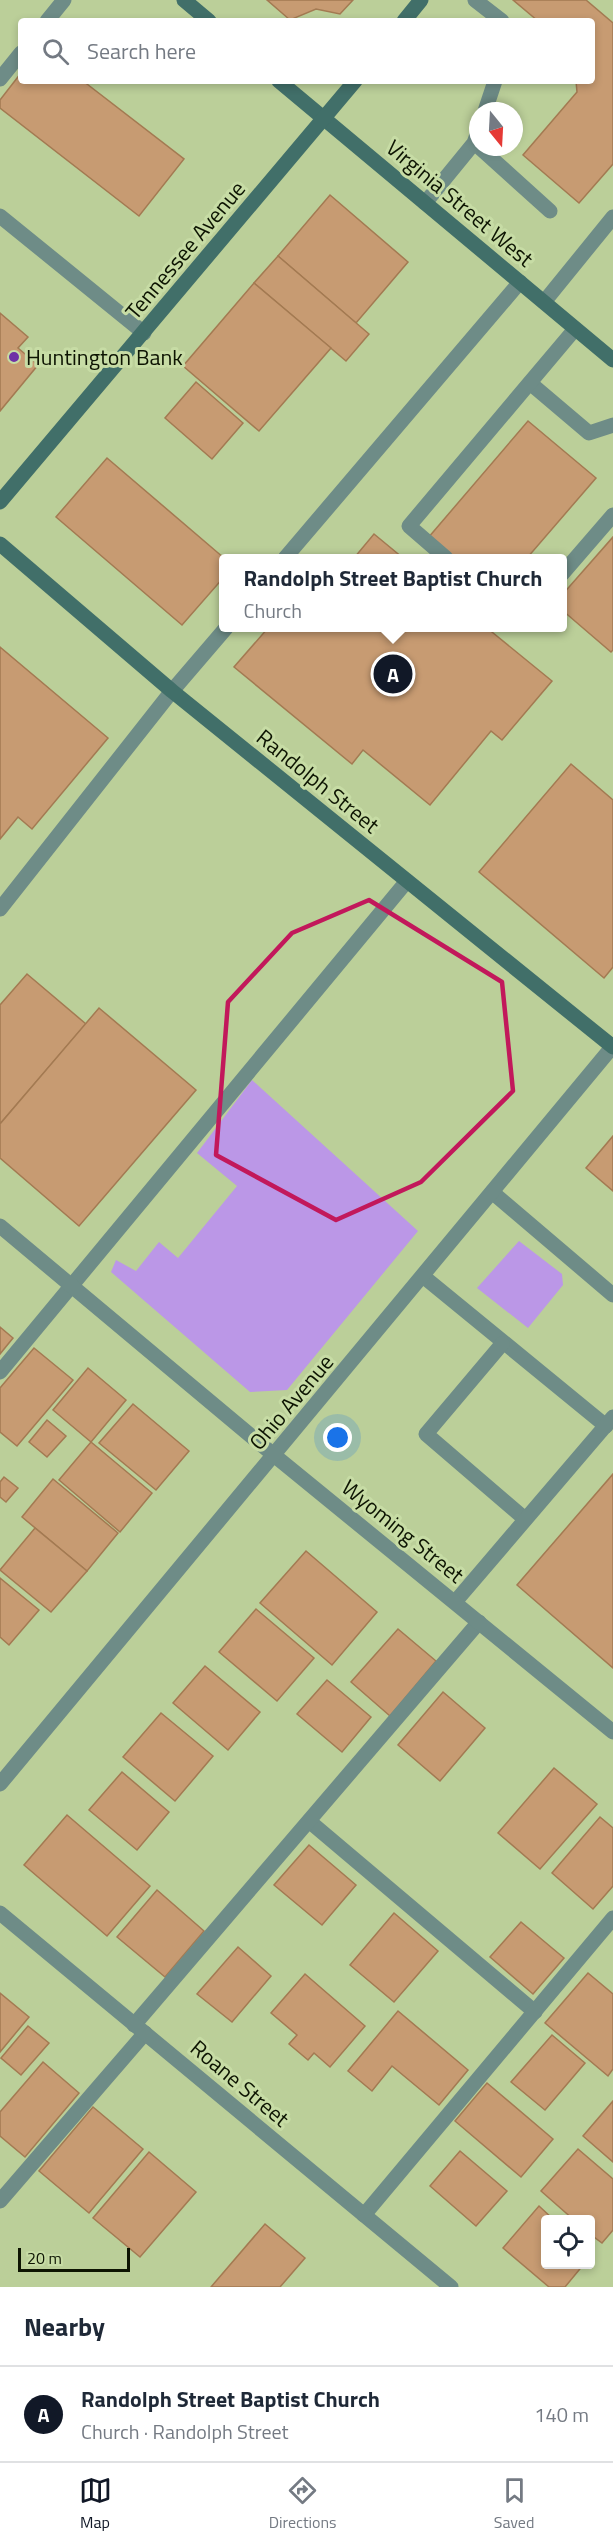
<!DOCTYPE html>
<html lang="en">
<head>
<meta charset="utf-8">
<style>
  body { margin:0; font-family:"Titillium Web",sans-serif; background:#f6f6f7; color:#1f2937 }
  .controls { position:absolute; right:18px; bottom:18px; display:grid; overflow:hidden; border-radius:6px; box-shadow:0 3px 9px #0003 }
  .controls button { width:54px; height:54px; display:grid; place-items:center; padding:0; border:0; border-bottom:2px solid #e0e1e3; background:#fff; color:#1f2937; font:30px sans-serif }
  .compass { position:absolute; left:469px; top:102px; width:54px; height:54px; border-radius:50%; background:#fff; box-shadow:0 3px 9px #0003; rotate:162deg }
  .scale { position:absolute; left:18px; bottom:15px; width:112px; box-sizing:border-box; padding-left:6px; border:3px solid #0d1402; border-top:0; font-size:16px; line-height:21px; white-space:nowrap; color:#0d1402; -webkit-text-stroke:4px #c7dca5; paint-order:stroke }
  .you { position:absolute; left:338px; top:1438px; width:21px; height:21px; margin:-15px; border:4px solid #fff; border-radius:50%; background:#1a73e8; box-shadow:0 0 0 9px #1a73e833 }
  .badge { display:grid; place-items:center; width:39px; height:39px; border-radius:50%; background:#111827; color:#fff; font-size:20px; font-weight:700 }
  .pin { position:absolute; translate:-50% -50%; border:3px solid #fff; box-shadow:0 2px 6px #0006 }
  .popup { position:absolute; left:219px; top:554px; width:348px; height:78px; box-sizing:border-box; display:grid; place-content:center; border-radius:6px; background:#fff; filter:drop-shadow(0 2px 4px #0005); font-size:20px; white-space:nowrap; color:#747a83 }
  .popup b { font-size:22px; color:#1f2937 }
  .popup::after { content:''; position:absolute; left:50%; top:100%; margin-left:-12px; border:12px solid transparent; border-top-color:#fff }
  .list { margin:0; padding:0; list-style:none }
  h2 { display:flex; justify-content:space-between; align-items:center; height:78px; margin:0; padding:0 24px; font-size:26px }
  h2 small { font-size:20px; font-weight:400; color:#747a83 }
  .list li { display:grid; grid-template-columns:39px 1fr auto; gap:18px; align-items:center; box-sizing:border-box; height:96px; padding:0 24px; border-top:2px solid #e0e1e3 }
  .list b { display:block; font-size:22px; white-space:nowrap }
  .list p { margin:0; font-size:20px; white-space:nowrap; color:#747a83 }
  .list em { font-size:20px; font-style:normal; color:#747a83 }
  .icon { flex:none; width:33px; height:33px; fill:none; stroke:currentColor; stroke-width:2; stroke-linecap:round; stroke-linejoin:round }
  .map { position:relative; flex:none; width:613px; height:2287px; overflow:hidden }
  .search { position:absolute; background:#fff; box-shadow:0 3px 9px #0003; left:18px; right:18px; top:18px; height:66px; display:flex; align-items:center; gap:15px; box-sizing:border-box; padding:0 21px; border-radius:6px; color:#747a83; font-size:22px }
  .sheet { height:174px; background:#fff }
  nav { display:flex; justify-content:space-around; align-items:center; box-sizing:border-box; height:84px; border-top:2px solid #e0e1e3; background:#fff; font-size:16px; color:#747a83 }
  nav a { display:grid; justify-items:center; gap:3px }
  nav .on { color:#111827 }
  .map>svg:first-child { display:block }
</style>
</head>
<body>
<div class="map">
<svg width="613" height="2287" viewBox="0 0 613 2287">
  <rect width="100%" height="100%" fill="#bbcf99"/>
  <g fill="#bb97e7">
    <polygon points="252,1080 418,1231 287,1390 250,1392 111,1272 116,1260 136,1271 159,1242 178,1258 237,1186 197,1153"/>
    <polygon points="519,1241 562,1274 563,1285 528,1328 477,1288"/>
  </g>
  <g fill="#c79b72" stroke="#a37a52" stroke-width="1.5">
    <polygon points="267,0 353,0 340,14 316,9 290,20"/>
    <polygon points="513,0 586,0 613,23 613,164 579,203 523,155 577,92 576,81 592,81 592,21 538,21"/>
    <polygon points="21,73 21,81 83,81 184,159 139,216 0,108 0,100"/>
    <polygon points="330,195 408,262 356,323 278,256"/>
    <polygon points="278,256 369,334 346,361 254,283"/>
    <polygon points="254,283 331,348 259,431 183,366"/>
    <polygon points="0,313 28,337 18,348 38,365 0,411"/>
    <polygon points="196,382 243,423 212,459 165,418"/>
    <polygon points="528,421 596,478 527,558 452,558 428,538"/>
    <polygon points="107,458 224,558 224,577 182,625 56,517"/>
    <polygon points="374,534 403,558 354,558"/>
    <polygon points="613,537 613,650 611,652 562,610 562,595"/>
    <polygon points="268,628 487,628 552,681 502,740 491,731 430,805 363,750 352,764 234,667"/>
    <polygon points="0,647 108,738 32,829 18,817 0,839"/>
    <polygon points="571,764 613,800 613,967 604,978 479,872"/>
    <polygon points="27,974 86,1024 0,1124 0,1005"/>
    <polygon points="99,1008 196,1090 79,1226 0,1158 0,1124"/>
    <polygon points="613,1136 613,1191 586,1168"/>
    <polygon points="0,1327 13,1338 0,1354"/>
    <polygon points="34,1348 73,1380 17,1446 0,1432 0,1388"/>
    <polygon points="88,1368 126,1400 91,1442 53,1410"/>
    <polygon points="133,1404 189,1451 156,1490 99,1443"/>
    <polygon points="47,1420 66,1436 47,1457 29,1442"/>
    <polygon points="91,1442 152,1493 120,1532 59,1480"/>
    <polygon points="613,1474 613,1668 517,1585"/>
    <polygon points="4,1477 18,1488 6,1502 0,1497 0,1482"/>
    <polygon points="53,1479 118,1533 87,1571 22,1517"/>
    <polygon points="35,1528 87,1571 51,1612 0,1570"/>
    <polygon points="306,1551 377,1612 332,1665 260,1603"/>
    <polygon points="0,1578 39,1610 9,1645 0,1637"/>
    <polygon points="256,1609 314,1658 277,1701 219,1652"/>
    <polygon points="398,1629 436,1661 390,1716 351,1682"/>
    <polygon points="205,1666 260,1712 228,1750 173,1703"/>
    <polygon points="327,1680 371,1717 342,1752 297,1714"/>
    <polygon points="443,1692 485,1728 440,1781 398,1745"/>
    <polygon points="161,1713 213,1756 175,1801 123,1757"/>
    <polygon points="554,1768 597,1804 540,1869 498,1833"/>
    <polygon points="122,1772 169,1812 137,1850 89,1810"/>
    <polygon points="67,1815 150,1886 107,1936 24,1865"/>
    <polygon points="600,1817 613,1828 613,1886 593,1909 552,1873"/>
    <polygon points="309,1845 356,1885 322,1925 274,1885"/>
    <polygon points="157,1890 204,1931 165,1977 117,1937"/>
    <polygon points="394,1913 438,1951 394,2002 350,1965"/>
    <polygon points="521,1922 564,1958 533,1994 490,1957"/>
    <polygon points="238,1947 271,1976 232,2022 197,1994"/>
    <polygon points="588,1973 613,1994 613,2069 608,2076 545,2023"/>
    <polygon points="305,1974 365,2026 330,2067 314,2053 308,2060 289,2044 297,2035 271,2013"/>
    <polygon points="0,1993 29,2017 0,2052"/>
    <polygon points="398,2011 468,2070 439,2105 392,2066 372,2091 348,2071"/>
    <polygon points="28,2026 49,2043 21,2075 1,2058"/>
    <polygon points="552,2035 585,2063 545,2110 511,2082"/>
    <polygon points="43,2062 79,2093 25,2157 0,2136 0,2112"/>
    <polygon points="487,2083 553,2139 521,2177 455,2121"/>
    <polygon points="613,2101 613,2162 583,2136"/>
    <polygon points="93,2107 143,2149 89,2213 39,2171"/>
    <polygon points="578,2149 613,2179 613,2230 602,2243 590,2234 590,2220 574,2220 541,2191"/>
    <polygon points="460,2151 507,2191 476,2226 430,2186"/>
    <polygon points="149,2152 196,2192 140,2257 93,2218"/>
    <polygon points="539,2206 554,2220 546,2220 546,2264 584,2264 565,2287 549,2287 503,2248"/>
    <polygon points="265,2224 305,2258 280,2287 211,2287"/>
  </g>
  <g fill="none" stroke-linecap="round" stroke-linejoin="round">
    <g stroke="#6e8c87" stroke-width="15">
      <polyline points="475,0 502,21"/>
      <polyline points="47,21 64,0"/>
      <polyline points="0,79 21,53"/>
      <polyline points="485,111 495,81"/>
      <polyline points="479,147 550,211"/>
      <polyline points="425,203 474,143 478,132"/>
      <polyline points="0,216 144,333"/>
      <polyline points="544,302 613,217"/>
      <polyline points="530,383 589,433 613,425"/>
      <polyline points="285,558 520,282"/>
      <polyline points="446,558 409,526 575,329"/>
      <polyline points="562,574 613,515"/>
      <polyline points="0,909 172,691 226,628"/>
      <polyline points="492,1192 613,1295"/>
      <polyline points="424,1277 606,1426"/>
      <polyline points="502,1344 426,1434 525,1519"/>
      <polyline points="0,1372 407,881"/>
      <polyline points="455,1602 613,1417"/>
      <polyline points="309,1821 535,2012"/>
      <polyline points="134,2025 479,1622"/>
      <polyline points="0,2201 145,2033"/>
      <polyline points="364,2215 613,1918"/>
    </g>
    <g stroke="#6e8c87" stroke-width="15">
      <polyline points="0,1226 275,1456 613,1732"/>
      <polyline points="0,1784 613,1046"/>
      <polyline points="0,1913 451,2287"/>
    </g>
    <g stroke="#416f69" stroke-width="15">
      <polyline points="184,0 209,21"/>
      <polyline points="404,21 421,0"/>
      <polyline points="279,81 613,360"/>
      <polyline points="0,502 355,81"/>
      <polyline points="0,544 172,691 613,1047"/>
    </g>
  </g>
  <path fill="none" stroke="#c2185b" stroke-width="4.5" stroke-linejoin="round" d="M369 900 502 982 513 1091 421 1182 336 1220 216 1155 228 1002 292 933Z"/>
  <circle fill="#6f31a6" stroke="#c7dca5" stroke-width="2" cx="14" cy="357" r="6"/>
  <g text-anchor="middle" stroke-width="6" stroke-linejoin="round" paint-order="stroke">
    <g font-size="22" fill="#0d1402" stroke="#c7dca5">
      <text transform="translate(460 203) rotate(40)" y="8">Virginia Street West</text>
      <text transform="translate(185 250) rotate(-50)" y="8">Tennessee Avenue</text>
      <text transform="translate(318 781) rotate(39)" y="8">Randolph Street</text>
      <text transform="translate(291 1402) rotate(-50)" y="8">Ohio Avenue</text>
      <text transform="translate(403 1531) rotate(39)" y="8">Wyoming Street</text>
      <text transform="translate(240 2083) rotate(40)" y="8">Roane Street</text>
    </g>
    <g font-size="22" fill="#0d1402" stroke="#c7dca5" text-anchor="start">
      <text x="26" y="365">Huntington Bank</text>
    </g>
  </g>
</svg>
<div class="controls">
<button><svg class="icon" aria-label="locate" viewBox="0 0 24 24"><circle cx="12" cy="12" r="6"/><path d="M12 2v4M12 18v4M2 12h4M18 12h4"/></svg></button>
</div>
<svg class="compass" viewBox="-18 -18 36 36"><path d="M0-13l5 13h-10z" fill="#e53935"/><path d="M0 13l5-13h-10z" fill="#747a83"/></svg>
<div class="scale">20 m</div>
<div class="you"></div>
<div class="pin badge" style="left:393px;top:674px">A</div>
<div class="popup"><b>Randolph Street Baptist Church</b>Church</div>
<div class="search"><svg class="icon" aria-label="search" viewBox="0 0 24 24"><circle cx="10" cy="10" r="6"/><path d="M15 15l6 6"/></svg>Search here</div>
</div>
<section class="sheet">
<h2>Nearby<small></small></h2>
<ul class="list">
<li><span class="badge">A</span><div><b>Randolph Street Baptist Church</b><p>Church · Randolph Street</p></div><em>140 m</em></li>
</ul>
</section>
<nav>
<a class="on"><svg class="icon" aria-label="map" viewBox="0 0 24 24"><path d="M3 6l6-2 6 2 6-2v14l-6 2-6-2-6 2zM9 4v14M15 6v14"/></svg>Map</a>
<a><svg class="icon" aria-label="directions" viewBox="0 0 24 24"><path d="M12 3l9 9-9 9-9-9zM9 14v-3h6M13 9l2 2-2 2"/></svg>Directions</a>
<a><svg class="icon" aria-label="saved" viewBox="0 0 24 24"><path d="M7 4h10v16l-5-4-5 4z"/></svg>Saved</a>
</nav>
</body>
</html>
